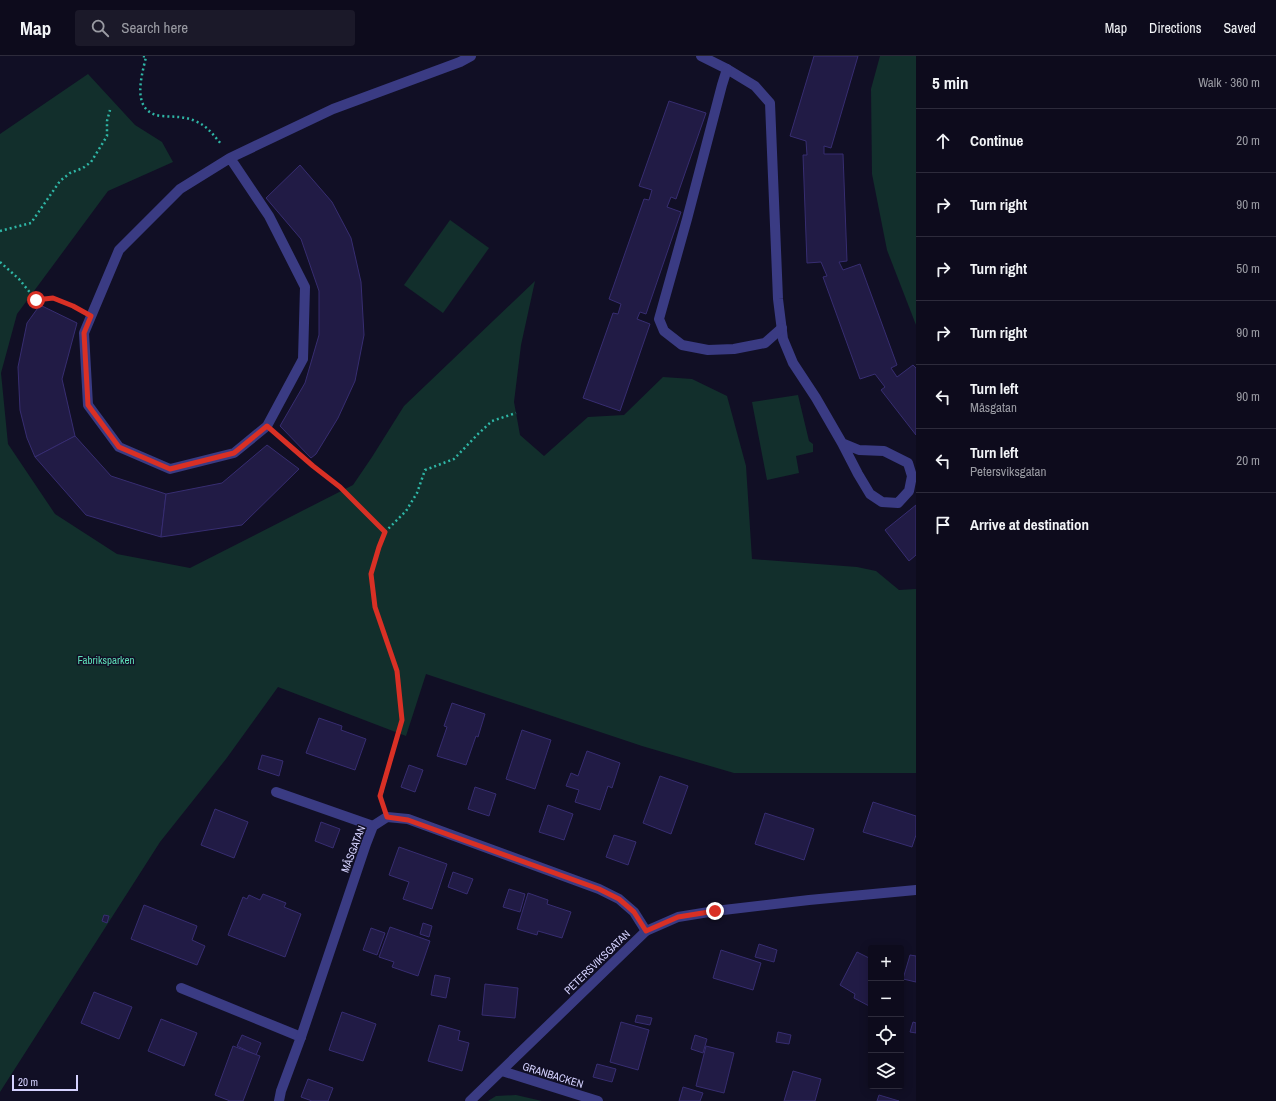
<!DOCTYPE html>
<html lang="en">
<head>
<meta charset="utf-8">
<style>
  body { margin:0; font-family:"Archivo Narrow",sans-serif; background:#1b1929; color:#f1f3f6 }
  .controls { position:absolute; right:12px; bottom:12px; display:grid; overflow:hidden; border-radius:4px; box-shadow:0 2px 10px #0003 }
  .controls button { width:36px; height:36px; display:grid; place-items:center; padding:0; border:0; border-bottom:1px solid #2d2b3b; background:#0d0b1c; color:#f1f3f6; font:20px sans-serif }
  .scale { position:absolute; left:12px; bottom:10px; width:66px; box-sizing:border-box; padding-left:4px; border:2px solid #d5d2ff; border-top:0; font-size:11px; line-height:14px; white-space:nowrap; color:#d5d2ff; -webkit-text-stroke:3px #110f25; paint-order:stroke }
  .stop { position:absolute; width:12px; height:12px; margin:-9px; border:3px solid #d93025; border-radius:50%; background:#fff }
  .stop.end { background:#d93025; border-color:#fff; box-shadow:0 1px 4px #0008 }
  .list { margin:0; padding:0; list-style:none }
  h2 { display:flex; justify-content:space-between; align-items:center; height:52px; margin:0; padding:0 16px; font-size:17px }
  h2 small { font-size:13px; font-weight:400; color:#9a9ba3 }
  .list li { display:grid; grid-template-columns:26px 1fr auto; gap:12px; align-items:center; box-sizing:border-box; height:64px; padding:0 16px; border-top:1px solid #2d2b3b }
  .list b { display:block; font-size:15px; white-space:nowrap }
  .list p { margin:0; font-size:13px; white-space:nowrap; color:#9a9ba3 }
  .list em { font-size:13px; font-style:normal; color:#9a9ba3 }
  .icon { flex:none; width:22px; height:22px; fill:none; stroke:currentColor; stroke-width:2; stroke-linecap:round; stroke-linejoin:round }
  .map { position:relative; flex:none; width:916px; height:1045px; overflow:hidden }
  header { display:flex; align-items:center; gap:24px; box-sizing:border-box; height:56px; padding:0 20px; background:#0d0b1c; border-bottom:1px solid #2d2b3b }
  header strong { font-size:19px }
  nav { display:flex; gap:22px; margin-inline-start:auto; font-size:14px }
  .search { width:280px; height:36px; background:#1b1929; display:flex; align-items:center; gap:10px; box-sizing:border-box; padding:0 14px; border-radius:4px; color:#9a9ba3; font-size:15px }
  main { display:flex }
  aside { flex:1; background:#0d0b1c }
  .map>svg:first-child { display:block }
</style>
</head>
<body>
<header>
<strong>Map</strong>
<div class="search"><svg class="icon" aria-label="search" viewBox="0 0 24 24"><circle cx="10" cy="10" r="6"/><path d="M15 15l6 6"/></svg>Search here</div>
<nav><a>Map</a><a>Directions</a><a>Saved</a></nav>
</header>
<main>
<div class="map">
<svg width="916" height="1045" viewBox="0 0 916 1045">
  <rect width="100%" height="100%" fill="#110f25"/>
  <g fill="#122f2c">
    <polygon points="880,0 916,0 916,269 887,194 872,118 871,33"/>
    <polygon points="88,18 135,69 162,86 173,106 108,135 17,258 1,317 8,388 55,458 117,498 190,512 353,429 372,401 404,350 535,225 521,289 514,346 520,379 544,400 588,361 624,359 663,321 692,323 727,340 746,410 752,503 857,511 876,515 899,534 916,533 916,717 734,717 642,690 426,618 406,680 278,631 226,703 160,786 0,1036 0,78"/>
    <polygon points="450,164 489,192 443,257 404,229"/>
    <polygon points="798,339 809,385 813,388 813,396 796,400 799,417 767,424 752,346"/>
    <polygon points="516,1039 542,1045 488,1045 496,1040"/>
  </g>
  <g fill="#211b45" stroke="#372d71">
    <polygon points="814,0 858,0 831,92 824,90 824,98 843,98 847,205 839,206 843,214 860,208 897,309 891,312 897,321 913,309 916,312 916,379 881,334 885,331 875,318 860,323 823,221 827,220 821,206 807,207 803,99 807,99 806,85 790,80"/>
    <polygon points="669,45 706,57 676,143 671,141 667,151 681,156 646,258 640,256 637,263 650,268 620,355 583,342 613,257 618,258 621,248 609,243 644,143 649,144 652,134 639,130"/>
    <polygon points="300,109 332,146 351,182 361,226 364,279 355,325 338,362 316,398 311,402 280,370 305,327 319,279 319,235 301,183 266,142"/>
    <polygon points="40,249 77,267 62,323 75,380 35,401 27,382 20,354 18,311 27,267"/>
    <polygon points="75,380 111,420 166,438 161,481 86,459 35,401"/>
    <polygon points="267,389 299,413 242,469 161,481 166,438 222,427"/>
    <polygon points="916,449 916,499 909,505 885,474"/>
    <polygon points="452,647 485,658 478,681 476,680 466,709 437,700 447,671 444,670"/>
    <polygon points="319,662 342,670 341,674 366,683 355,714 306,697"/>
    <polygon points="522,674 551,684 535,733 506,723"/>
    <polygon points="587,695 620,707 612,732 608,730 600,754 575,746 579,734 566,730 571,717 578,720"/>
    <polygon points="262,699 283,705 279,720 258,713"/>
    <polygon points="409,709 423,714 415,736 401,731"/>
    <polygon points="660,720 688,730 671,778 643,767"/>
    <polygon points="475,731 496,738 489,760 468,753"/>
    <polygon points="873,746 916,760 916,779 912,791 863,776"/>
    <polygon points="548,749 573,758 564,784 539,776"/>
    <polygon points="215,753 248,766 234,802 201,789"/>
    <polygon points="765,757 814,773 804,804 755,788"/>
    <polygon points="321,766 340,773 333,792 315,785"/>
    <polygon points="614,779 636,786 628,809 606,801"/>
    <polygon points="399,791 447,808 432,853 403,843 409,826 389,819"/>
    <polygon points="453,816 473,823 467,838 448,831"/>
    <polygon points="509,833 525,838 520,856 503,851"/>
    <polygon points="528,837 548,844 547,848 571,856 562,882 538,875 537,879 517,873"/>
    <polygon points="263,838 286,847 284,851 301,858 285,901 228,879 243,841 247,843 249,839 260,844"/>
    <polygon points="144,849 197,870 192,884 205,890 197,909 131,883"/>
    <polygon points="104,859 109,860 107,867 102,865"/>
    <polygon points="423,867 432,870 429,881 420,878"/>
    <polygon points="390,871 430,885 418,920 392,911 394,906 379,901"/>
    <polygon points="371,872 385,877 377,899 363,894"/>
    <polygon points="759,888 777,894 774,906 755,901"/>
    <polygon points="721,894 761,907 753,934 713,922"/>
    <polygon points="857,896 871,903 871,951 854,942 855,938 840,929"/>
    <polygon points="910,899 916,900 916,926 903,923"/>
    <polygon points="435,919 450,922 446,942 431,939"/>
    <polygon points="485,928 518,932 515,962 482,959"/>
    <polygon points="94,936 132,951 119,983 81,967"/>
    <polygon points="342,956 376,968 363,1005 329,994"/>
    <polygon points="637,959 652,962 650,969 635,966"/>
    <polygon points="161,963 197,977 184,1010 148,995"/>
    <polygon points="621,966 649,974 638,1014 610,1006"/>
    <polygon points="913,966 916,967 916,977 910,976"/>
    <polygon points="439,969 460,975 458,984 469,987 462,1015 428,1005"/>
    <polygon points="778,976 791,979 789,988 776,986"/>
    <polygon points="242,979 261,987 256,999 237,990"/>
    <polygon points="695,979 707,983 703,997 691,993"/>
    <polygon points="233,990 260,1000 243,1045 230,1045 215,1039"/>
    <polygon points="706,990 734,997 724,1037 696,1030"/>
    <polygon points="597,1008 616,1013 612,1026 593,1021"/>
    <polygon points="793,1015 821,1023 815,1045 784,1045"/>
    <polygon points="308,1023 333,1032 328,1045 312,1045 301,1041"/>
    <polygon points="683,1031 703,1037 700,1045 679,1045"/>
    <polygon points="879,1039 899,1045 877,1045"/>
  </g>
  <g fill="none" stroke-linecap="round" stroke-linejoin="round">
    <g stroke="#2fb6a6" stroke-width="2.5" stroke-dasharray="2 3" stroke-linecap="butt">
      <path d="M143 0 146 1C141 22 131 56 161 60 173 61 184 60 195 65 208 70 214 80 222 89"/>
      <polyline points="0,175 31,167 60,125 70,117 83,112 91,106 107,80 107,65 110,54"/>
      <polyline points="0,206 19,223 36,244 53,242 77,252"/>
      <polyline points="279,381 313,410 340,431 385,476 379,491 371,518 375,551 397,615 402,664 381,740 382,745"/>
      <polyline points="385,476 406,455 417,437 425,414 454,403 478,378 492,365 516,357"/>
    </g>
    <g stroke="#3a3b83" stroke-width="10">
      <polyline points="701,0 727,13 755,30 770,47 778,243 783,283 793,307 816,342 842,387 858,418 870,438 882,446 898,447 909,435 912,420 908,407 884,395 859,394 842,387"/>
      <polyline points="727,13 722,29 687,163 659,263 664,275 682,289 708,294 734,293 765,287 782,272"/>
      <polyline points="230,102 269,160 305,231 303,303 267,370 234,397 170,413 119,391 88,349 84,277 119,194 180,133 230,102 333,53 460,6 471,0"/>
      <polyline points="276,736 373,770"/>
      <polyline points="181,932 301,981"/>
    </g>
    <g stroke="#3a3b83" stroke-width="10">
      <polyline points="502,1015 598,1045"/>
      <polyline points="279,1045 281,1035 301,981 366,788 373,770 387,761 408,763 599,833 619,843 634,856 646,875"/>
      <polyline points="470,1045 646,875 678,861 715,855 809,844 916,834"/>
    </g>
  </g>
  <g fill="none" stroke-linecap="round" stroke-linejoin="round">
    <polyline stroke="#d93025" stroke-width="5" points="36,244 53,242 73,250 91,260 84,277 88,349 119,391 170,413 234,397 267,370 313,410 340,431 385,476 379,491 371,518 375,551 397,615 402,664 380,740 387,761 408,764 599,833 619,843 634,856 646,875 678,861 715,855"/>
  </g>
  <g text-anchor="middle" stroke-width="3" stroke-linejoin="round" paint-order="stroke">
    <g font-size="11" fill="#5edfb8" stroke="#110f25">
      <text x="106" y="608">Fabriksparken</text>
    </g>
    <g font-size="11" fill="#d5d2ff" stroke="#110f25">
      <text transform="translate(353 793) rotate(-69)" y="4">MÅSGATAN</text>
      <text transform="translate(597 906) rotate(-44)" y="4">PETERSVIKSGATAN</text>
      <text transform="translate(553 1019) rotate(17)" y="4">GRANBACKEN</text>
    </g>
  </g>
</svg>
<div class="controls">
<button>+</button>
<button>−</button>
<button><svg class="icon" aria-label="locate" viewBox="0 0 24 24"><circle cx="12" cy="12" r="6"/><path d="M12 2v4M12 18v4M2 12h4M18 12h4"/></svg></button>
<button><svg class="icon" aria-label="layers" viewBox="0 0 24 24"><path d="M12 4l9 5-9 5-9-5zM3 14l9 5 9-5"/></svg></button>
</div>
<div class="scale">20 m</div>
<div class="stop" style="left:36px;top:244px"></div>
<div class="stop end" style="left:715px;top:855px"></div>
</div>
<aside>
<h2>5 min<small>Walk · 360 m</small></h2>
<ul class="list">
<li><svg class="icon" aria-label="ahead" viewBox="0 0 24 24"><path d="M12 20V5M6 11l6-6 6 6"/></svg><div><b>Continue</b></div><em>20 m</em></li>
<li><svg class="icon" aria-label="right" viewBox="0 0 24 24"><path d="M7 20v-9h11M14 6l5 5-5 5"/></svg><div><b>Turn right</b></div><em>90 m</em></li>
<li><svg class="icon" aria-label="right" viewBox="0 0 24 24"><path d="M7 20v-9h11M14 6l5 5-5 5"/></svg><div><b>Turn right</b></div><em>50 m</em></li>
<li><svg class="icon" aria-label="right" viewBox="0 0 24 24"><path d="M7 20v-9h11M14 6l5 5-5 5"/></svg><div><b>Turn right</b></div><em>90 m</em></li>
<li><svg class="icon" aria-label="left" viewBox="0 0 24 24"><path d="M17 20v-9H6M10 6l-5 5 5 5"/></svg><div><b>Turn left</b><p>Måsgatan</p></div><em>90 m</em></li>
<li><svg class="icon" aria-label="left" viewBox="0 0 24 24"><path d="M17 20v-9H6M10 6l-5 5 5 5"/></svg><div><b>Turn left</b><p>Petersviksgatan</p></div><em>20 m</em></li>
<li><svg class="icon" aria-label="arrive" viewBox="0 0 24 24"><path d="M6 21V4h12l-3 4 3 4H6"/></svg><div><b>Arrive at destination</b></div></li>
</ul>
</aside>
</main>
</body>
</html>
